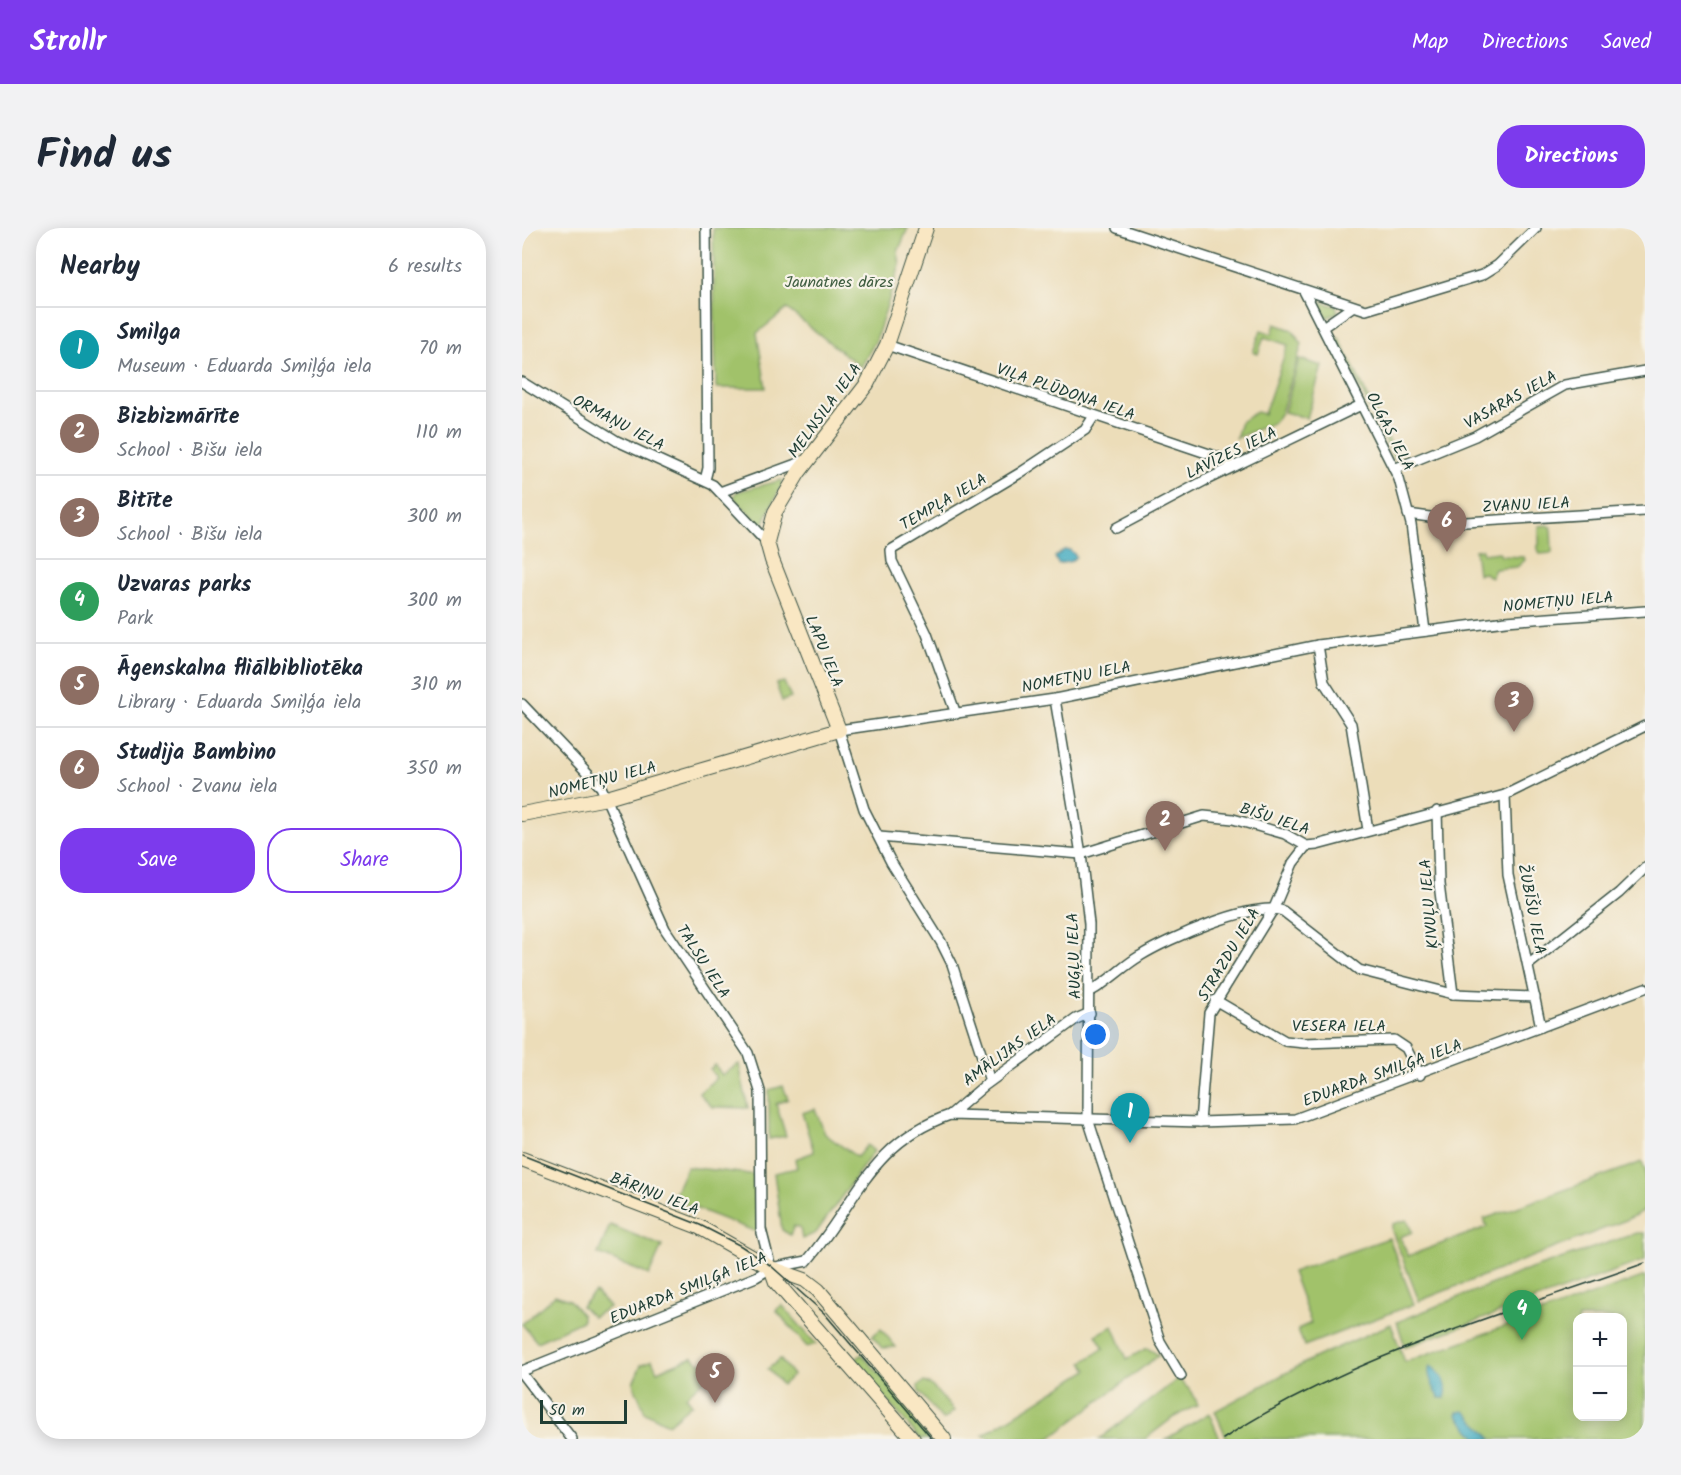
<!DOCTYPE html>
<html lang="en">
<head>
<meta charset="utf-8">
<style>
  body { margin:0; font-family:Kalam,sans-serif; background:#f2f2f3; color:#1f2937 }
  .controls { position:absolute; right:18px; bottom:18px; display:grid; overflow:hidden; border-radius:12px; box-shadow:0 3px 15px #0003 }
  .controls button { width:54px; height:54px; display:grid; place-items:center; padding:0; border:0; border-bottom:2px solid #e0e1e3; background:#fff; color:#1f2937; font:30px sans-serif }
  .scale { position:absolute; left:18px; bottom:15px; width:87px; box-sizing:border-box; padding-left:6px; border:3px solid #1f3d34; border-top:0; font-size:16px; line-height:21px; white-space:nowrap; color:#1f3d34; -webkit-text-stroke:4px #f7f3e8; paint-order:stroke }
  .you { position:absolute; left:574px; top:807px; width:21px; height:21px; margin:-15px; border:4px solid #fff; border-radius:50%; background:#1a73e8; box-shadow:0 0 0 9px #1a73e833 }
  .badge { display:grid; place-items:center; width:39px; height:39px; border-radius:50%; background:#7c3aed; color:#fff; font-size:20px; font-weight:700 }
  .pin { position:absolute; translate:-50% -50px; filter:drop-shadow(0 2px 3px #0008) }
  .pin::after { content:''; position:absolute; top:32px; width:21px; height:18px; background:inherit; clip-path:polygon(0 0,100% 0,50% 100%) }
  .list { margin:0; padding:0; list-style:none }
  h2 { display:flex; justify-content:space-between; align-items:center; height:78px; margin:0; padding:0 24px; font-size:26px }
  h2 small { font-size:20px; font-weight:400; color:#747a83 }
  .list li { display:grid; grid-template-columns:39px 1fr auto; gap:18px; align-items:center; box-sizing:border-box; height:84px; padding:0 24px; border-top:2px solid #e0e1e3 }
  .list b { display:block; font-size:22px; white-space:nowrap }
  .list p { margin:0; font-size:20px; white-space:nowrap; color:#747a83 }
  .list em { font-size:20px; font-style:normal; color:#747a83 }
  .actions { display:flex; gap:12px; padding:18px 24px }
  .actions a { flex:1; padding:14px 0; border:2px solid #7c3aed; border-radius:24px; text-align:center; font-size:21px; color:#7c3aed }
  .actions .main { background:#7c3aed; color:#fff }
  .map { position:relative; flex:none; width:1123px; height:1211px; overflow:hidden; border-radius:24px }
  header { display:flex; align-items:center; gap:36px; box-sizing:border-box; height:84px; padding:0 30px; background:#7c3aed; color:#fff }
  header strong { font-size:28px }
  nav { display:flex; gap:33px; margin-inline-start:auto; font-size:21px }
  .intro { display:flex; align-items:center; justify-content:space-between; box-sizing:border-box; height:144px; padding:0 36px }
  h1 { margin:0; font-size:42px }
  .button { padding:15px 27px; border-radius:24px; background:#7c3aed; color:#fff; font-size:21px; font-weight:700 }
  main { display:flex; gap:36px; padding:0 36px }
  aside { flex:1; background:#fff; border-radius:24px; box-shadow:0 3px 15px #0003 }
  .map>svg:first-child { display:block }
</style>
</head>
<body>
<header>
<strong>Strollr</strong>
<nav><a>Map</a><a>Directions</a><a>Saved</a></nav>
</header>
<div class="intro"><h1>Find us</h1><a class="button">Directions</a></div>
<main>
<aside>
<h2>Nearby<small>6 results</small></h2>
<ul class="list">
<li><span class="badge" style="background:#0f9aa8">1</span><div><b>Smilga</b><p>Museum · Eduarda Smiļģa iela</p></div><em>70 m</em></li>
<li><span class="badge" style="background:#8d6e63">2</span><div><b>Bizbizmārīte</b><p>School · Bišu iela</p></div><em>110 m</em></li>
<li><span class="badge" style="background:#8d6e63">3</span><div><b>Bitīte</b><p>School · Bišu iela</p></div><em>300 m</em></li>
<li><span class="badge" style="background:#2e9e5b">4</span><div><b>Uzvaras parks</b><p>Park</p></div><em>300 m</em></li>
<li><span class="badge" style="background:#8d6e63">5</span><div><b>Āgenskalna fliālbibliotēka</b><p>Library · Eduarda Smiļģa iela</p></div><em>310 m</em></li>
<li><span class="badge" style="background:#8d6e63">6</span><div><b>Studija Bambino</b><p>School · Zvanu iela</p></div><em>350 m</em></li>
</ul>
<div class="actions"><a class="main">Save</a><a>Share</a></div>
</aside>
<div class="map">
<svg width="1123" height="1211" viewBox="0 0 1123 1211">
  <rect width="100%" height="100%" fill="#f7f3e8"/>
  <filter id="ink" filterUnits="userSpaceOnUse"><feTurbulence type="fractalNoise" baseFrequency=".0167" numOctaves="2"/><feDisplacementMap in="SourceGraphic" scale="12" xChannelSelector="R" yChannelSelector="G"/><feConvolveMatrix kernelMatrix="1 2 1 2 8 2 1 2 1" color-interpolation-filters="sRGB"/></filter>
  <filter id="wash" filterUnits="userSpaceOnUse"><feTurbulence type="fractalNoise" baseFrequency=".008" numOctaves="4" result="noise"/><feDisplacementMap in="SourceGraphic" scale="24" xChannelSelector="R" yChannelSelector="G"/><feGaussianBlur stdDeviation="1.35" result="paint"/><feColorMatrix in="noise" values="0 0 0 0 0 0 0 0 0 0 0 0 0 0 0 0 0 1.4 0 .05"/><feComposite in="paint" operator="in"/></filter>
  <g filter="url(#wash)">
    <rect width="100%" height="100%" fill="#ecddb9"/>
    <g fill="#a1c26b" stroke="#608050" stroke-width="1.5" fill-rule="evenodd">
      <polygon points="191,0 386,0 376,24 378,37 354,112 339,139 265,81 235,105 244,160 194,160"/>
      <polygon points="799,74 814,78 816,84 805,90 797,75"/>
      <polygon points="753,96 770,102 780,116 759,185 751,195 714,210 719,194 734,184 742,186 766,117 742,109 736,126 731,124 739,102 750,106"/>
      <polygon points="817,110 877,232 872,230 814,111"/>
      <polygon points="777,131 800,138 785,190 762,184"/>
      <polygon points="260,252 260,256 240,298 212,270 214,264"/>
      <polygon points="1026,297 1029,299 1030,325 1018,326 1015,318 1017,317 1017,298"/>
      <polygon points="960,321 961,326 977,324 979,328 1002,329 1003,332 995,339 973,341 969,350 963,345 956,346 953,322"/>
      <polygon points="262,454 269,470 260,473 254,456"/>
      <polygon points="217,836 226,880 190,879 177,865 194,850 188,841 193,837 200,847"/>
      <polygon points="261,858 266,871 254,876 264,908 247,911 247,862"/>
      <polygon points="293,881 303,906 335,929 345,917 352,923 294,1005 280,1011 278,1000 272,998 268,1007 260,1002 252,945 275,940 273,931 292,924 280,885"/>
      <polygon points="1120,934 1123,942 1123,982 1104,992 897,1073 870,1003 870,996 885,992 890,1004 878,1009 886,1028 965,999 962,991"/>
      <polygon points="165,939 236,947 237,1005 150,971"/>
      <polygon points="88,997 140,1018 127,1047 76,1026"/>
      <polygon points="1115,1005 1123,1005 1123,1032 883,1119 875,1094 1000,1044"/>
      <polygon points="867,1010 892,1076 782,1118 776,1101 789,1095 770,1044"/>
      <path d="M1123 1048V1211H705L693 1183 794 1129 869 1096 883 1134ZM1056 1090H1100V1188H1056Z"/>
      <polygon points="73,1064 87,1079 71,1089 59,1078"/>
      <polygon points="33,1067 47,1072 60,1087 60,1093 15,1114 0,1096"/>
      <polygon points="260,1077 294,1116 285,1119 254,1082"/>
      <polygon points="591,1098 605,1131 625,1120 637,1127 527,1211 470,1211 461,1207 566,1142 561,1134 582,1120 574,1107"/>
      <polygon points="359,1101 374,1119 360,1120 350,1108"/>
      <polygon points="340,1126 414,1211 398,1211 332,1133"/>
      <polygon points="171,1129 177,1135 191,1135 203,1149 194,1156 187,1148 164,1168 170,1176 146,1196 123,1184 111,1155 119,1137 130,1132 135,1143"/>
      <polygon points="258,1131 271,1147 260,1157 246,1141"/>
      <polygon points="656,1151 670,1164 676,1177 652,1189 623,1211 577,1211"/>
      <polygon points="402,1154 409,1157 432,1183 421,1192 397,1164 396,1158"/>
      <polygon points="687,1185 698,1211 644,1211"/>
    </g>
    <g fill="#42abc1" stroke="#30747a" stroke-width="1.5">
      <polygon points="542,322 548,322 554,328 550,333 536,336 533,329"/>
      <path d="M908 1138C919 1144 928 1157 923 1170H918C912 1162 904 1146 908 1138Z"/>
      <polygon points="943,1183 970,1211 956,1211 935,1187 936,1184"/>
    </g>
  </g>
  <g filter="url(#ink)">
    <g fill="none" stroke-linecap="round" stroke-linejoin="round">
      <g stroke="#3e5548" stroke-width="12">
        <g id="street">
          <polyline points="595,0 844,82 960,47 976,37 1014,0"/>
          <polyline points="782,63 877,251 889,296 903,403"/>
          <polyline points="801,99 830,79"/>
          <polyline points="365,117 702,231 712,238"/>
          <polyline points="0,154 95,213 191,257 245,314"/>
          <polyline points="872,241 953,208 1043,157 1123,143"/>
          <polyline points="183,252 186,240 184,0"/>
          <polyline points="198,264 285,232"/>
          <polyline points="886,286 944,294 1123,283"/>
          <polyline points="594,300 682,253 839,177"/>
          <polyline points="796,417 802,454 829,496 846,602"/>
          <polyline points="533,471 559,626 567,696 566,891 638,1113 659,1148"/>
          <polyline points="0,476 79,559 143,701 226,825 238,863 239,1001 249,1040"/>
          <polyline points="434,486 405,406 370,333 369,322 498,245 563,202 572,188"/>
          <polyline points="983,567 986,647 1019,799"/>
          <polyline points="915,583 917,656 931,766"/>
          <polyline points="357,609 559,626 682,588 711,591 763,606 784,618 795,617 983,567 1123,498"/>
          <polyline points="1006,737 1097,665 1123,640"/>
          <path d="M569 763C586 754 601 738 618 728 645 711 733 672 761 683L837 742 931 766 1013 769"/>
          <polyline points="693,772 763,813 782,815 872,812 884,820 898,847"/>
          <polyline points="468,853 430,736 419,714 369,634 342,581 317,502 533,471 796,417 984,393 1123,383"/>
          <polyline points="428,887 462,858 554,791 568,785"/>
          <polyline points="678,894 687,785 752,680 771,635 784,618"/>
          <path d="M0 1143 234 1049 249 1040 285 1033C334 975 349 914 428 887L678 894 773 891 1123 760"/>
          <polyline points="0,1146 50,1211"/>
        </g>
      </g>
      <g stroke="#3e5548" stroke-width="16">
        <g id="secondary">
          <polyline points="0,586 85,570 317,502 250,332 245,314 253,284 277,244 345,156 365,117 404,0"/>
          <polyline points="0,931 177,999 249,1040 283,1052 296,1062 422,1211"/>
          <polyline points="249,1040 254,1054 391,1211"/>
        </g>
      </g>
      <use href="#street" stroke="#fff" stroke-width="9"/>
      <use href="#secondary" stroke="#f9e7c3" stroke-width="14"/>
      <g stroke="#1f3d34" stroke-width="1.5">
        <polyline points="0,927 178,997 219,1018 248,1037 302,1085 410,1211"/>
        <path d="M701 1211C827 1128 982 1086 1123 1035"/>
      </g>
    </g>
  </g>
  <g text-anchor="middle" stroke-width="4.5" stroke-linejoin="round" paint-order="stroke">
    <g font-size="16" fill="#405e42" stroke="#f7f3e8">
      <text x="317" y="59">Jaunatnes dārzs</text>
    </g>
    <g font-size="16" fill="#1f3d34" stroke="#f7f3e8">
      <text transform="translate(544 163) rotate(19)" y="6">VIĻA PLŪDOŅA IELA</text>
      <text transform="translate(988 171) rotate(-29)" y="6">VASARAS IELA</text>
      <text transform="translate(302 182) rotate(-54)" y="6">MELNSILA IELA</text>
      <text transform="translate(97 194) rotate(28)" y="6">ORMAŅU IELA</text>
      <text transform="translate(869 203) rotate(63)" y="6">OLGAS IELA</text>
      <text transform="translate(709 224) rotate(-26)" y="6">LAVĪZES IELA</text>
      <text transform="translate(421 273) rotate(-30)" y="6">TEMPĻA IELA</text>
      <text transform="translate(1004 276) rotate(-3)" y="6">ZVANU IELA</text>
      <text transform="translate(1036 373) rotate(-5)" y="6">NOMETŅU IELA</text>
      <text transform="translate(303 423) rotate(68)" y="6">LAPU IELA</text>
      <text transform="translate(554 448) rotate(-11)" y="6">NOMETŅU IELA</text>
      <text transform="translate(80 551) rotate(-14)" y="6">NOMETŅU IELA</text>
      <text transform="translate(753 590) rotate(18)" y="6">BIŠU IELA</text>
      <text transform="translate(906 676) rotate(-95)" y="6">ĶIVUĻU IELA</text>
      <text transform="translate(1011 681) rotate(79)" y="6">ŽUBĪŠU IELA</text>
      <text transform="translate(706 726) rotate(-59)" y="6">STRAZDU IELA</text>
      <text transform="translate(551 728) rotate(-92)" y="6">AUGĻU IELA</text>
      <text transform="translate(182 733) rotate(57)" y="6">TALSU IELA</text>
      <text x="817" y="803">VESERA IELA</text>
      <text transform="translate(487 821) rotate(-36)" y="6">AMĀLIJAS IELA</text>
      <text transform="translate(860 844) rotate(-20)" y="6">EDUARDA SMIĻĢA IELA</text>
      <text transform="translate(133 965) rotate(21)" y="6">BĀRIŅU IELA</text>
      <text transform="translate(166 1059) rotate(-22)" y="6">EDUARDA SMIĻĢA IELA</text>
    </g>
  </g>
</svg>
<div class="controls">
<button>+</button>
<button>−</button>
</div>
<div class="scale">50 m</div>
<div class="you"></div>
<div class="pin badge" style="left:608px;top:915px;background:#0f9aa8">1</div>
<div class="pin badge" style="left:643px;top:623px;background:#8d6e63">2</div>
<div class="pin badge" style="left:992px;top:504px;background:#8d6e63">3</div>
<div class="pin badge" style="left:1000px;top:1112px;background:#2e9e5b">4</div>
<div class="pin badge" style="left:193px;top:1175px;background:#8d6e63">5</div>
<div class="pin badge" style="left:925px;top:324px;background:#8d6e63">6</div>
</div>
</main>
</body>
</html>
